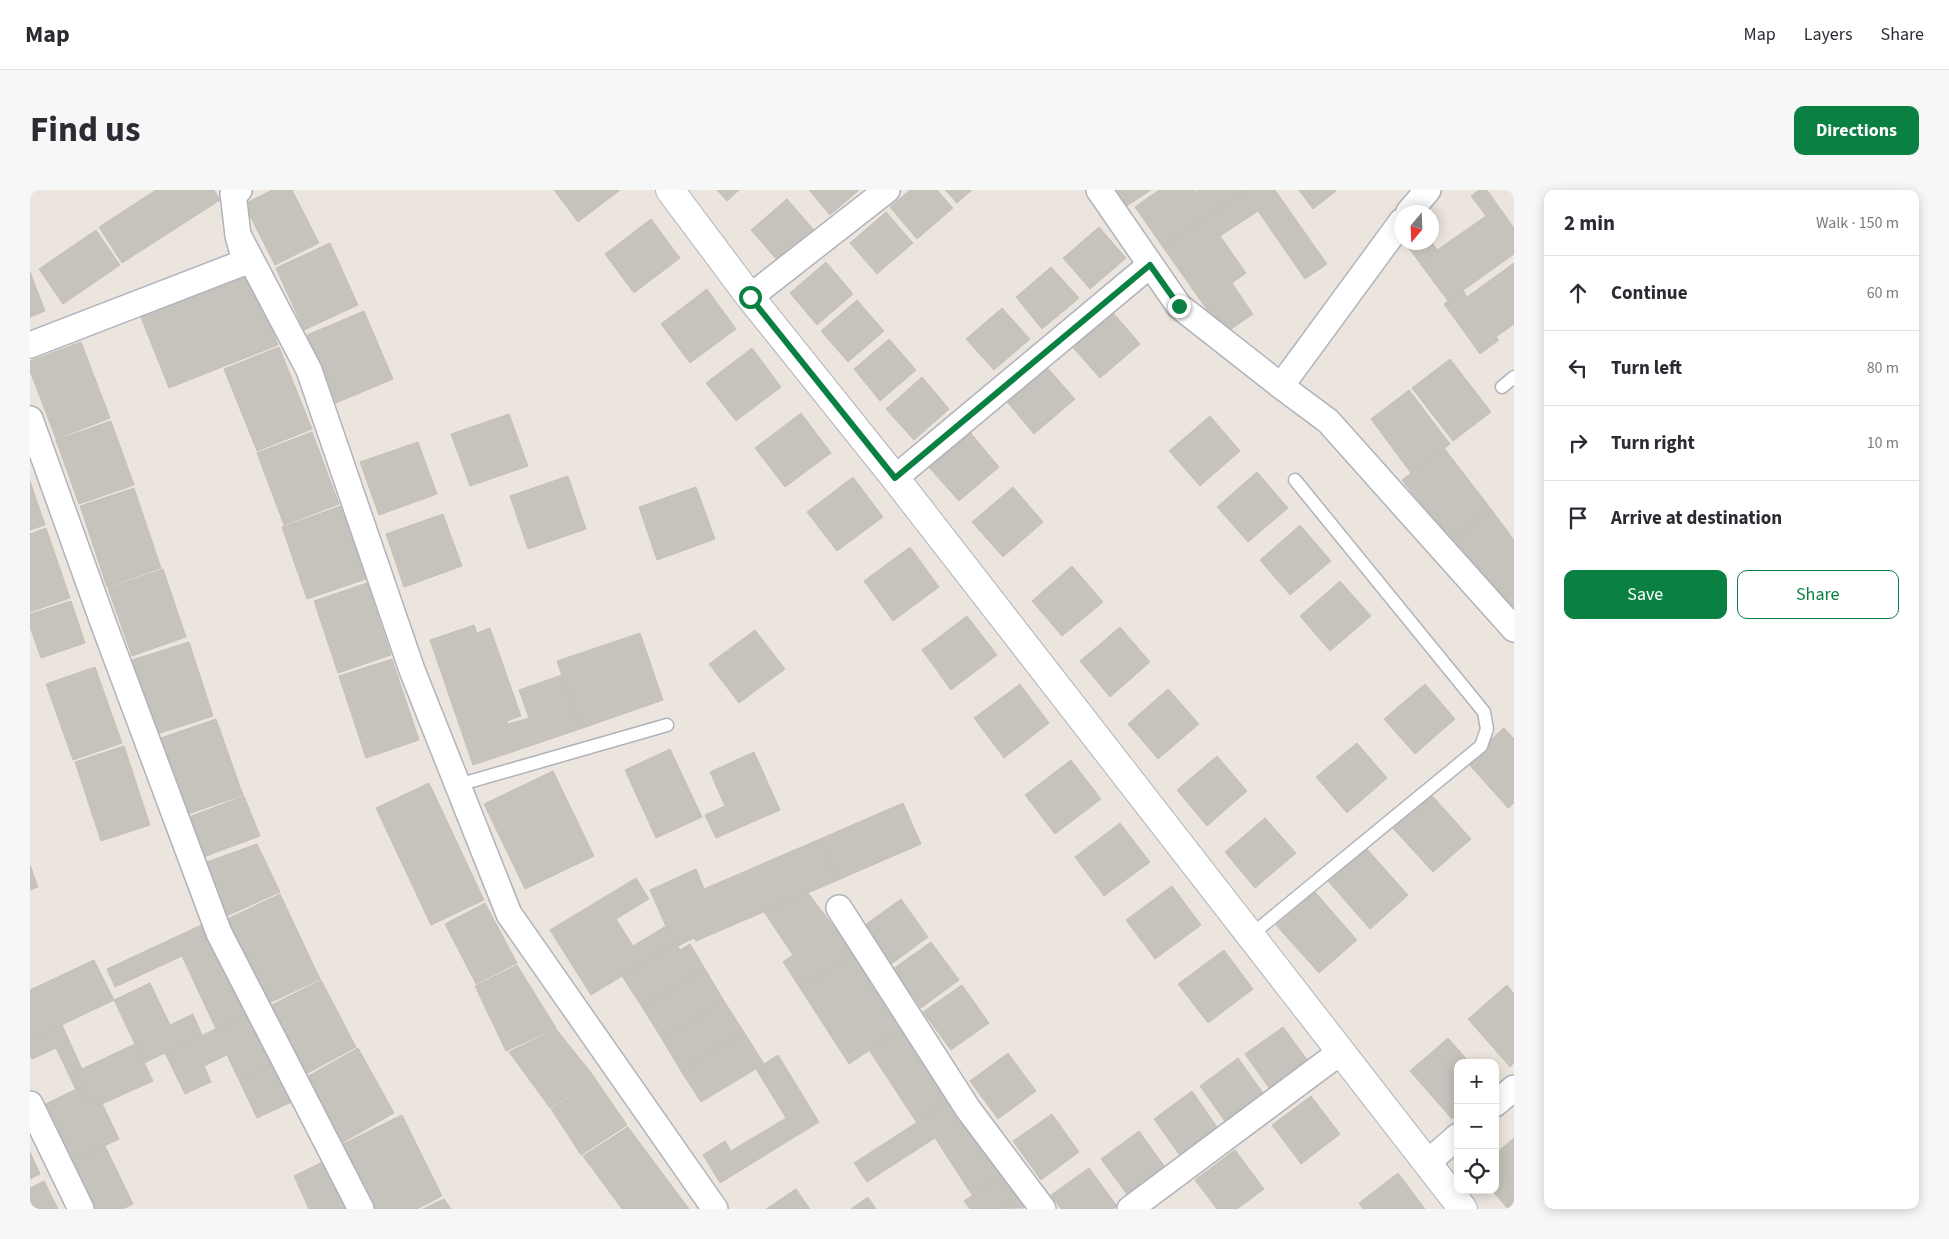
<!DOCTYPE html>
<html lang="en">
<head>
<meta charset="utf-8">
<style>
  body { margin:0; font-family:"Source Sans 3",sans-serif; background:#f7f7f7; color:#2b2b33 }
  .controls { position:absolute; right:15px; bottom:15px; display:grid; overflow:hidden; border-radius:10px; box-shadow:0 2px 12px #0003 }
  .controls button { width:45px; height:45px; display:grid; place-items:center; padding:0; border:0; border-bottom:1px solid #e1e1e2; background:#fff; color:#2b2b33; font:25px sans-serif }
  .compass { position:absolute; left:1364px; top:15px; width:45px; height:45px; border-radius:50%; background:#fff; box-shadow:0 2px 12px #0003; rotate:199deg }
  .stop { position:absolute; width:15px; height:15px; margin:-11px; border:4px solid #0b8043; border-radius:50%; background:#fff }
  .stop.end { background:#0b8043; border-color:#fff; box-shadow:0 1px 5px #0008 }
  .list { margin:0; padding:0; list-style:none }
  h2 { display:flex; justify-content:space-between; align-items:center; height:65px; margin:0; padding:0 20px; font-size:21px }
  h2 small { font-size:16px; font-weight:400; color:#7c7c81 }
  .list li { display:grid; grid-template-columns:32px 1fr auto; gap:15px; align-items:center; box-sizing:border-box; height:75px; padding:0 20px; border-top:1px solid #e1e1e2 }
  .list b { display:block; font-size:19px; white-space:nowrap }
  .list em { font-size:16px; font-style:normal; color:#7c7c81 }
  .actions { display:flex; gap:10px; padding:15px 20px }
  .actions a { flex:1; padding:11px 0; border:1px solid #0b8043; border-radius:10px; text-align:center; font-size:18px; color:#0b8043 }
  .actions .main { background:#0b8043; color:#fff }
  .icon { flex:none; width:28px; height:28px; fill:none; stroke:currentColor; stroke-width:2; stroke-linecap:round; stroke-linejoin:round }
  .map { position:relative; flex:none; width:1484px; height:1019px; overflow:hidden; border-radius:10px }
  header { display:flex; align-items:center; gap:30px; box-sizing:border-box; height:70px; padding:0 25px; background:#fff; border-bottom:1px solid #e1e1e2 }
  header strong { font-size:24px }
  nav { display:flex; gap:28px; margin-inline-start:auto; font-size:18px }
  .intro { display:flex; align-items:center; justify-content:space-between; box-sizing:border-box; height:120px; padding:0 30px }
  h1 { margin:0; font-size:35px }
  .button { padding:12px 22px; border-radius:10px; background:#0b8043; color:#fff; font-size:18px; font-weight:700 }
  main { display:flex; gap:30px; padding:0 30px }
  aside { flex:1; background:#fff; border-radius:10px; box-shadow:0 2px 12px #0003 }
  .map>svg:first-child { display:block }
</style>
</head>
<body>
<header>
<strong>Map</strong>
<nav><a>Map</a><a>Layers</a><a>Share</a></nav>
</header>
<div class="intro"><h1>Find us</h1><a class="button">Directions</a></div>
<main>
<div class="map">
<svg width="1484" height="1019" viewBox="0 0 1484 1019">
  <rect width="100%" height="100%" fill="#ebe5dd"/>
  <g fill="#c6c2bc" stroke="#c6c0b6">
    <polygon points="126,0 184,0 190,10 92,73 69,37"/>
    <polygon points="242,0 262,0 289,53 245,75 214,14"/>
    <polygon points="524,0 590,0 548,32"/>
    <polygon points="687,0 709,0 697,11"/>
    <polygon points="779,0 829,0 800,25"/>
    <polygon points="880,0 907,0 923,18 887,49 860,17"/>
    <polygon points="915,0 942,0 927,13"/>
    <polygon points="1079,0 1121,0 1092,19"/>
    <polygon points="1129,0 1165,0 1166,2 1170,0 1216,0 1133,57 1105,17"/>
    <polygon points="1216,0 1245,0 1297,74 1275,89 1228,21 1190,46 1216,83 1202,93 1223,124 1194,144 1133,57"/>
    <polygon points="1269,0 1305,0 1306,1 1283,19"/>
    <polygon points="1449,0 1457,0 1484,38 1484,64 1418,111 1375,53 1402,52 1407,60 1456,26 1441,6"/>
    <polygon points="757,9 784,40 748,71 721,40"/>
    <polygon points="856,22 883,53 847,84 820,53"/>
    <polygon points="621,29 650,68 604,103 575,64"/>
    <polygon points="1069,37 1096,68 1060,99 1033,68"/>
    <polygon points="66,40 90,75 33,114 9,79"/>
    <polygon points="300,53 328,115 274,140 246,78"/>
    <polygon points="796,72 823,104 787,135 760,103"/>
    <polygon points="1484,73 1484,134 1466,147 1469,150 1450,164 1414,114 1433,100 1437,107"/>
    <polygon points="1021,77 1049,108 1012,139 986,107"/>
    <polygon points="0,82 15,121 0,127"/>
    <polygon points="219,82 248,155 139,198 110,125"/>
    <polygon points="677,99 706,139 660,173 631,134"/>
    <polygon points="827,110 854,141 818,172 791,141"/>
    <polygon points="972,118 1000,149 964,180 936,149"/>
    <polygon points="1079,118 1110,154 1070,188 1039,153"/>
    <polygon points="334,121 363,189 306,213 277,145"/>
    <polygon points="859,149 886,180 850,211 824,179"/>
    <polygon points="51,152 80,228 26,249 0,181 0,171"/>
    <polygon points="249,157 282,239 227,261 194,179"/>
    <polygon points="722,158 751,197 706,231 676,193"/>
    <polygon points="1420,169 1461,222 1423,251 1382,198"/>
    <polygon points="1014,174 1045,209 1004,244 974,208"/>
    <polygon points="892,187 919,219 884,250 856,219"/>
    <polygon points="1379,200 1420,254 1381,283 1341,229"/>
    <polygon points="771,223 801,263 755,297 725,258"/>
    <polygon points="479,224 498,276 440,296 421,244"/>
    <polygon points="1180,226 1210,261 1170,296 1139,261"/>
    <polygon points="81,231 104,295 49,314 26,250"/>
    <polygon points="939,241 969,277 929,311 898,276"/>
    <polygon points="282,242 309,314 254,335 227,263"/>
    <polygon points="388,252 407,304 349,325 330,272"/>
    <polygon points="1414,258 1461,319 1419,351 1372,290"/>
    <polygon points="1227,282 1258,318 1218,352 1187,317"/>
    <polygon points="538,286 556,339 498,359 480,306"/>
    <polygon points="823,287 853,327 807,361 777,322"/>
    <polygon points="0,291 15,335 0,340"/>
    <polygon points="666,297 685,349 627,370 609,317"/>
    <polygon points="983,297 1013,332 973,367 942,332"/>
    <polygon points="104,298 131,378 77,397 50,316"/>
    <polygon points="311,316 336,389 277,409 252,337"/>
    <polygon points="1461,319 1484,350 1484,401 1467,414 1419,351"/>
    <polygon points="413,324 432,376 374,397 356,344"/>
    <polygon points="1270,335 1301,371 1260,405 1230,370"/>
    <polygon points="16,338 40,408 0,422 0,344"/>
    <polygon points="880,357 909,397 863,431 834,391"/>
    <polygon points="1042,376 1073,412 1032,446 1002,411"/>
    <polygon points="133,379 156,447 102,466 78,398"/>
    <polygon points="1310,391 1341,426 1300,461 1270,426"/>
    <polygon points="337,393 361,465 308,483 284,411"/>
    <polygon points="1484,401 1484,423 1473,409"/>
    <polygon points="41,411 55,453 11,468 0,437 0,424"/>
    <polygon points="937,426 967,465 921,500 892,460"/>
    <polygon points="444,435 447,443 460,438 491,526 477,531 478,534 499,528 489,500 532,485 550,539 443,575 400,450"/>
    <polygon points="1090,437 1120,472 1080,507 1050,471"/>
    <polygon points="725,440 755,479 709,513 679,474"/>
    <polygon points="610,443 633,510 550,539 527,471"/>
    <polygon points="159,452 183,526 127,544 102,470"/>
    <polygon points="362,469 389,550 336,568 309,486"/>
    <polygon points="65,477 92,553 43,570 16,494"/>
    <polygon points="990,494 1019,533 974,568 944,528"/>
    <polygon points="1395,494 1425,529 1385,564 1354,529"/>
    <polygon points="1138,499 1169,534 1128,569 1098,534"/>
    <polygon points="186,529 213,605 155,625 128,549"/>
    <polygon points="1474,538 1484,549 1484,613 1478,618 1436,571"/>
    <polygon points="1327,553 1357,588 1317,623 1286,587"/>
    <polygon points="94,556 120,635 71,651 45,572"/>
    <polygon points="640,559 672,627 626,648 595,580"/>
    <polygon points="724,562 750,620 686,648 675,625 695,616 680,582"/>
    <polygon points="1187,566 1217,601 1177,636 1147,600"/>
    <polygon points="1041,570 1071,609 1025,644 995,605"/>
    <polygon points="523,581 564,666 495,699 454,614"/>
    <polygon points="399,593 454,710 401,735 346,618"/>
    <polygon points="1398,601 1441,649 1403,682 1360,635"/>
    <polygon points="214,606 230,646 171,668 156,628"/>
    <polygon points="873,613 891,654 808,690 790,649"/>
    <polygon points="1235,628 1266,663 1225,698 1195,662"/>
    <polygon points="1090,633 1120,672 1074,706 1045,667"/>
    <polygon points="790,649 808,690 666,751 664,748 648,756 637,739 620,700 666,679 674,699"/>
    <polygon points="227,654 250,702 194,727 174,673"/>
    <polygon points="1336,658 1378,705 1340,739 1298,691"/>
    <polygon points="0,675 8,697 0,700"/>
    <polygon points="606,688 619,709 586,729 603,756 636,736 646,753 561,805 520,740"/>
    <polygon points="1142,696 1171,735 1125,769 1096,730"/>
    <polygon points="1285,702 1327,750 1289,783 1246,735"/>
    <polygon points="778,703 824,763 770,798 753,772 763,765 734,722"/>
    <polygon points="250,704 290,789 235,815 195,730"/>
    <polygon points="871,709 898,747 860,775 832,737"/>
    <polygon points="455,713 487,773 446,794 415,734"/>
    <polygon points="180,731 223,821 186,839 152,766 85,797 77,779"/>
    <polygon points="901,752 929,790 891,818 863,779"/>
    <polygon points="646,753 650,760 660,754 675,779 612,817 592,786"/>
    <polygon points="1194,760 1223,799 1178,833 1148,794"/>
    <polygon points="824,763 873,838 819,874 770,798"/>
    <polygon points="64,770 84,810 0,850 0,800"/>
    <polygon points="487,775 526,838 476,861 445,796"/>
    <polygon points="675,779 694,811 632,849 612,817"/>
    <polygon points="291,790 326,857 272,886 236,818"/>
    <polygon points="120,793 140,835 163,824 172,845 114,873 84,810"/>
    <polygon points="932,795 959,833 921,860 893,822"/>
    <polygon points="1477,795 1484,804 1484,873 1480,877 1438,829"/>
    <polygon points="694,811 714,842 651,881 632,849"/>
    <polygon points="223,821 247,872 209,890 197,865 174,876 181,892 155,904 135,863"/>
    <polygon points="32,835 52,879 39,885 26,858 2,869 0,865 0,850"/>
    <polygon points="1253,837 1281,875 1242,902 1215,864"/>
    <polygon points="873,838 921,911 887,933 839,860"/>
    <polygon points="526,839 566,889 520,918 479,862"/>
    <polygon points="714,842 734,874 671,912 651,881"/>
    <polygon points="1418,848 1440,873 1428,873 1428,924 1422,929 1380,881"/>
    <polygon points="105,854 123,891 72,914 70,909 59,914 51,897 46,900 39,885"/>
    <polygon points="328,858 364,923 310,954 273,889"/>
    <polygon points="978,863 1006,901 968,929 940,891"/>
    <polygon points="748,865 789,932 690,993 673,965 695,951 701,961 756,928 726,879"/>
    <polygon points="1208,868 1236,907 1197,934 1170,896"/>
    <polygon points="247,872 266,910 227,928 209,890"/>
    <polygon points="566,890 597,935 551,965 521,919"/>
    <polygon points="51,897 59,914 70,909 89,949 36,974 9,917"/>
    <polygon points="1162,901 1189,940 1151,967 1124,929"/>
    <polygon points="1281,906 1310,944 1271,974 1242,935"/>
    <polygon points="923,909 973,985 942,1005 905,948 837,992 824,973"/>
    <polygon points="1022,924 1049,962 1011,990 983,951"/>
    <polygon points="372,925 412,1006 387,1019 343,1019 311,955"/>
    <polygon points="598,937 659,1019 592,1019 553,966"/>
    <polygon points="1109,941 1137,980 1099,1007 1071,969"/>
    <polygon points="1484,948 1484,1018 1478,1019 1462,1000 1465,1000 1465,964"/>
    <polygon points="75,956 103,1014 93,1019 58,1019 36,974"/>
    <polygon points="1205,960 1234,999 1207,1019 1187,1019 1165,990"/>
    <polygon points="0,962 10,984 0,989"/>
    <polygon points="299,969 319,1019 279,1019 264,986"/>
    <polygon points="1059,978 1087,1016 1083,1019 1031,1019 1021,1005"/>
    <polygon points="1368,983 1395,1019 1333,1019 1329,1013"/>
    <polygon points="973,985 994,1018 940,1019 934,1011"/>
    <polygon points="14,991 28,1019 0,1019 0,998"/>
    <polygon points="766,999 780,1019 736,1019"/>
    <polygon points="838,1007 846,1019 821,1019"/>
    <polygon points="414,1009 421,1019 393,1019"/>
  </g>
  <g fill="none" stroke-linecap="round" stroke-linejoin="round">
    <g stroke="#b0b3bd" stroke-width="15">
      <g id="service">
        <polyline points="1472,197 1484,187"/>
        <polyline points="428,595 637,535"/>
        <polyline points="1221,745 1451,556 1457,539 1454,522 1265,290"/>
      </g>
    </g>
    <g stroke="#b0b3bd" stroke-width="28">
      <g id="minor">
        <polyline points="1069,0 1149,116 1251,196 1298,231 1484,439"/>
        <polyline points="1379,22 1398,0"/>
        <polyline points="208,45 279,180 382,480 479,724 685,1019"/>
        <polyline points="720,107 857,0"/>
        <polyline points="0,155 215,72 208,45 203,3 209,0"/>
        <polyline points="1251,196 1372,31"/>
        <polyline points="0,229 74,435 189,743 331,1019"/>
        <polyline points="865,288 1120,75"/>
        <polyline points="809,718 938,919 1013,1019"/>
        <polyline points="0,914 51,1019"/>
        <polyline points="1465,914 1484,898"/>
        <polyline points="1397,973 1428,946"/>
        <polyline points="1100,1019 1309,863"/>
      </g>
    </g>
    <g stroke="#b0b3bd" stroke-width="30">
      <polyline id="tertiary" points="640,0 720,107 865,288 1433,1019"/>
    </g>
    <use href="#service" stroke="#fff" stroke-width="12"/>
    <use href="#minor" stroke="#fff" stroke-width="25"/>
    <use href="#tertiary" stroke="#fff" stroke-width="28"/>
  </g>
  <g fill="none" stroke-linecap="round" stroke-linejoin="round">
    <polyline stroke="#0b8043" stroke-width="6" points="720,107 865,288 1120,75 1149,116"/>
  </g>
</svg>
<div class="controls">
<button>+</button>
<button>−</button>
<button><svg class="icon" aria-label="locate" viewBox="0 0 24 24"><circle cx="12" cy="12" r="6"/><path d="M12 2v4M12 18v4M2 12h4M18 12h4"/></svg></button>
</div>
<svg class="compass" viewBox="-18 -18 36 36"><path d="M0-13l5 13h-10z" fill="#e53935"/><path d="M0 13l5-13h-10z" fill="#7c7c81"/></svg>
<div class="stop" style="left:720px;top:107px"></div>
<div class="stop end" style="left:1149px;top:116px"></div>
</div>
<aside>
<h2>2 min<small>Walk · 150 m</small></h2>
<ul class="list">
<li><svg class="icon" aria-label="ahead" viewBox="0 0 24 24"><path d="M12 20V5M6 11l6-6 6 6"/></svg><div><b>Continue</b></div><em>60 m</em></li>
<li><svg class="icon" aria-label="left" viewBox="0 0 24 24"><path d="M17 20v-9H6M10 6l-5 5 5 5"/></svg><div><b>Turn left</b></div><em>80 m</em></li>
<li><svg class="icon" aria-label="right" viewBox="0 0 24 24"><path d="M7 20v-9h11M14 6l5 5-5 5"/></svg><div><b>Turn right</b></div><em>10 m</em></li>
<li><svg class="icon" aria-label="arrive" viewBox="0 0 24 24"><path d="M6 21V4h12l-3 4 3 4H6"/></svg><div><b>Arrive at destination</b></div></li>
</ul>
<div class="actions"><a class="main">Save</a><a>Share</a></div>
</aside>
</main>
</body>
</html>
